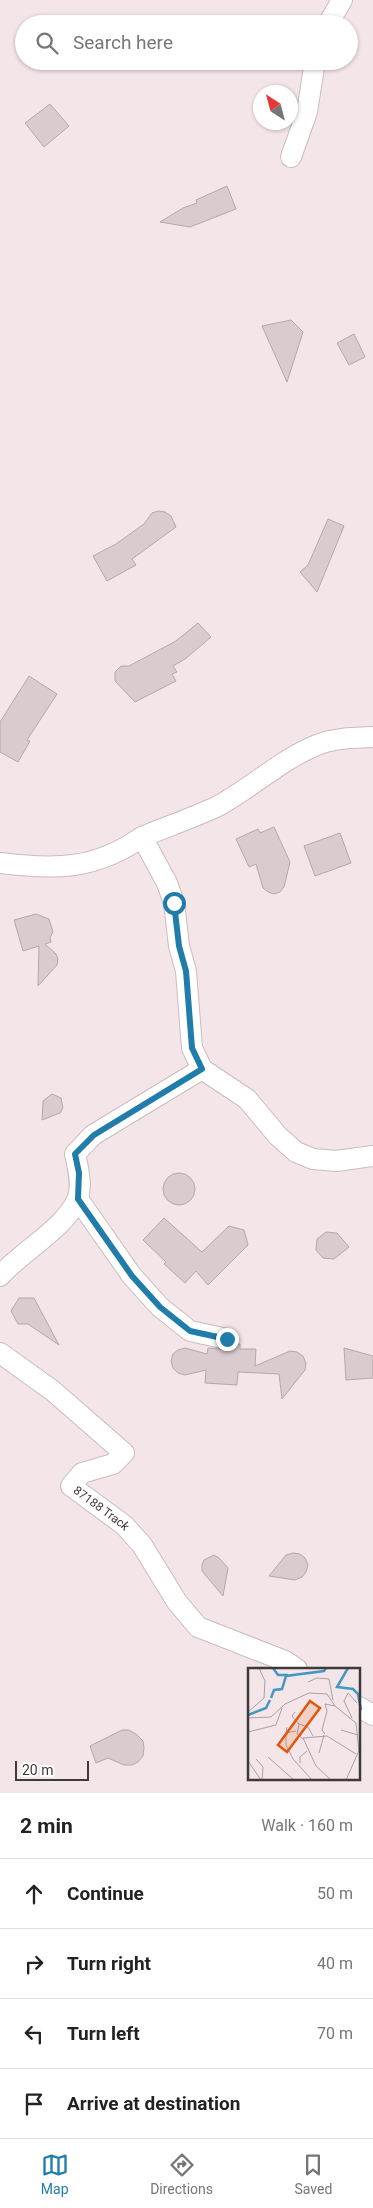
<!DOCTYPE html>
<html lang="en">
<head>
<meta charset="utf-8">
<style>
  body { margin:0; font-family:Roboto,sans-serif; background:#f2f2f2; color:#222 }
  .compass { position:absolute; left:253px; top:85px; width:45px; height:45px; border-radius:50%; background:#fff; box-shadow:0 1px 4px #0004; rotate:324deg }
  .scale { position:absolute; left:15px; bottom:12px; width:74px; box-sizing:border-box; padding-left:5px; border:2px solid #3f393a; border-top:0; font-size:14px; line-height:18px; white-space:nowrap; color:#3f393a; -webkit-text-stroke:4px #fff; paint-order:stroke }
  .stop { position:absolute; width:15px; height:15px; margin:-11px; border:4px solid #207caa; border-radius:50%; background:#fff }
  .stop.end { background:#207caa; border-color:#fff; box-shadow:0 1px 5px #0008 }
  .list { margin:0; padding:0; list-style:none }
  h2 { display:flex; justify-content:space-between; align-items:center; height:65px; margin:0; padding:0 20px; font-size:21px }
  h2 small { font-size:16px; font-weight:400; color:#767676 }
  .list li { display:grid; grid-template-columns:32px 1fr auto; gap:15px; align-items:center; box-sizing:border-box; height:70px; padding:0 20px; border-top:1px solid #e0e0e0 }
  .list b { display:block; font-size:19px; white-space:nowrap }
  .list em { font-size:16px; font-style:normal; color:#767676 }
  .icon { flex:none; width:28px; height:28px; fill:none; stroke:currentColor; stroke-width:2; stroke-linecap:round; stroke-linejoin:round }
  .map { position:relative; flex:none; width:373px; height:1793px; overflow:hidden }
  .search { position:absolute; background:#fff; box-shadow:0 1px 4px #0004; left:15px; right:15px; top:15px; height:55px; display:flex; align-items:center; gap:12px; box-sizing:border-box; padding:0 18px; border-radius:28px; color:#767676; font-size:19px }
  .sheet { height:345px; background:#fff }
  nav { display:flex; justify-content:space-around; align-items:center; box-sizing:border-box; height:70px; border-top:1px solid #e0e0e0; background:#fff; font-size:14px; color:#767676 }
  nav a { display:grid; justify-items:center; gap:2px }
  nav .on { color:#207caa }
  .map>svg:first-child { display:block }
</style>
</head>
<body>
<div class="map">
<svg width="373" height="1793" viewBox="0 0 373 1793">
  <rect width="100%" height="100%" fill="#f4e5e8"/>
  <g fill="#d9cbce" stroke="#b6a8aa">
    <polygon points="50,104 69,126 44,147 25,123"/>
    <polygon points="227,186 236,209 190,227 160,222 183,208 197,203 196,200"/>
    <polygon points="291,320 303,332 287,382 262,326"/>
    <polygon points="354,334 365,357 349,365 337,343"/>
    <polygon points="158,511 165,512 171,516 176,527 132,559 136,565 107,581 93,556 116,544 144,524 152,513"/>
    <polygon points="328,519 344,526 317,592 300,572 308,565"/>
    <polygon points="198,623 211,637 185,659 173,666 177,672 172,674 176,681 135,702 115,681 115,672 121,666 129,666 176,641"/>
    <polygon points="29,676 57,694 27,740 30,741 18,762 0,752 0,722"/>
    <polygon points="274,827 290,862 284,887 280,892 274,894 268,892 263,888 256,864 249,867 236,839 258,829 260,833"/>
    <polygon points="340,833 351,863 315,876 304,846"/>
    <polygon points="36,914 49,919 53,932 50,937 51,942 45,944 56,954 58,959 57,965 38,986 39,946 23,951 14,920"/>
    <polygon points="52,1094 61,1098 63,1108 60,1113 42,1120 43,1101"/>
    <circle cx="179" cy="1189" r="16"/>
    <polygon points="164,1218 202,1252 229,1226 244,1230 248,1245 208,1285 196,1271 185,1283 164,1264 166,1262 143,1240"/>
    <polygon points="326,1232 337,1233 349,1247 334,1259 323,1258 316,1250 317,1239"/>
    <polygon points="19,1298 34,1298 59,1345 28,1324 18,1324 11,1311"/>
    <polygon points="237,1344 240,1344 240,1349 256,1349 255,1366 290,1351 297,1352 303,1356 306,1363 305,1370 282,1399 279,1374 238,1372 237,1385 205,1383 206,1370 185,1375 178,1373 173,1368 171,1361 173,1354 178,1350 185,1348 207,1354 208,1348 230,1350"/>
    <polygon points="344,1348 373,1356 373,1378 346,1380"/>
    <polygon points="293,1553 300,1554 305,1558 308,1565 306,1572 302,1577 295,1580 269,1576 286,1555"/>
    <polygon points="214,1555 219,1558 228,1568 223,1596 202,1571 202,1565 204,1560"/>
    <polygon points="122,1730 129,1730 136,1734 143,1741 144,1748 143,1756 138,1762 132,1765 124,1765 108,1758 96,1763 90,1746"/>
  </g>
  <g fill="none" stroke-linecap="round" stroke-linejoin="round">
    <g stroke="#cabcbe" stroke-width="22">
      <g id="minor">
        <polyline points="328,24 342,0"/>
        <polyline points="291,157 307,112 315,61"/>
        <path d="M373 737C354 738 334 738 317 745 282 759 250 789 216 807 192 818 166 827 142 837L167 883 174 903 179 946 186 971 192 1048 202 1069 247 1099 278 1136 296 1152 313 1159 336 1161 373 1156"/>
        <path d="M0 863C54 870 95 870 142 837"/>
        <polyline points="78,1199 132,1276 160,1307 190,1331 227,1339"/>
        <path d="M0 1276C21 1252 65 1228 77 1200 83 1187 78 1167 75 1154L93 1135 202 1069"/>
        <path id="s1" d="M0 1353 53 1391 124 1453 113 1464 82 1473 71 1486 124 1525 142 1545 177 1602 198 1627 285 1661 297 1669"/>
        <polyline points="359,1707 373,1715"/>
      </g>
    </g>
    <use href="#minor" stroke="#fff" stroke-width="20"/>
  </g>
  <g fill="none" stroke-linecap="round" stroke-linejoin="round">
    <polyline stroke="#207caa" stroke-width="6" points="174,903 179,946 186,971 192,1048 202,1069 94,1135 75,1154 79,1173 78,1199 132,1276 160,1307 190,1331 227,1339"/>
  </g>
  <g text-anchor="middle" stroke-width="5" stroke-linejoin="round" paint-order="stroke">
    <g font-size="12" fill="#3f393a" stroke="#fff">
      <text dy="4" stroke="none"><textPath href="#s1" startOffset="262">87188 Track</textPath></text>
    </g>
  </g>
  <g transform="translate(248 1668)">
    <rect width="112" height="112" fill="#f4e5e8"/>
    <path fill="none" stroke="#4598c5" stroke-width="2.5" d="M25 0 30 7H40M100 0 89 19 105 21 110 26 113 42M23 30 26 22 34 21 38 8 76 3 78 0M0 47 18 40 22 32"/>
    <path fill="none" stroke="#aca0a2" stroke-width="1" d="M60 14 69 10 81 11 85 32M0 44 16 30 17 13 11 0M47 44 44 48 51 56M0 50 23 49 37 36 61 25 79 26 87 38 108 55 111 84M104 50 96 33 100 25 109 35M39 59 38 65 48 63M93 62 110 67M0 64 28 57 34 40M38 65V77L45 91 64 112M77 66 74 62 79 43 77 36 87 38M55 71 49 66 51 56 60 59 65 68M71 85 76 67M20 89 46 112M8 91 15 99 14 112M0 93 13 112M52 95V89L59 83M83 112 68 98 55 70 79 68 108 86M98 112 113 78"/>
    <path fill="#e0570e" fill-opacity="0.15" stroke="#e0570e" stroke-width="2.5" d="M62 33 72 40 39 84 30 77Z"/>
    <rect width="112" height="112" fill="none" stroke="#3f393a" stroke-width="2.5"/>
  </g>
</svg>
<svg class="compass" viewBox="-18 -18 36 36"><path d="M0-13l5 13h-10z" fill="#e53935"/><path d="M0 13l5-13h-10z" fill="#767676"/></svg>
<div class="scale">20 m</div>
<div class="stop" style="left:174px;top:903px"></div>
<div class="stop end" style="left:227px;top:1339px"></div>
<div class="search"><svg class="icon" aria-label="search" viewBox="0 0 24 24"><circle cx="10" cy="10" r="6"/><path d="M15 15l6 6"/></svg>Search here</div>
</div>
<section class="sheet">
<h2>2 min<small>Walk · 160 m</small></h2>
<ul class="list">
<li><svg class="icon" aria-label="ahead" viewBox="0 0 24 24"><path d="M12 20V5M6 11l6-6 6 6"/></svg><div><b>Continue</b></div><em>50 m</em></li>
<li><svg class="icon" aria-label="right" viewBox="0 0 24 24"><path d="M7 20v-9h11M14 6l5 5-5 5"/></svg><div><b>Turn right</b></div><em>40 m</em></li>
<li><svg class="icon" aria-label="left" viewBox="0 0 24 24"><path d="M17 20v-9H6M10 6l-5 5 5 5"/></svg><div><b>Turn left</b></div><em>70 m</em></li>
<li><svg class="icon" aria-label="arrive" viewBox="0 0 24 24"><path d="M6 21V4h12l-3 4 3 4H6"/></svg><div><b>Arrive at destination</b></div></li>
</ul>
</section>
<nav>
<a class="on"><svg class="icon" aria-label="map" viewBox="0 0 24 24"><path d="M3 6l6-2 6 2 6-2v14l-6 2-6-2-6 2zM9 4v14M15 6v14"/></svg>Map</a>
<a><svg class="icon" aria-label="directions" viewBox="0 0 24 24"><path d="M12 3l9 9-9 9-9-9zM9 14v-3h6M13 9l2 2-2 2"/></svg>Directions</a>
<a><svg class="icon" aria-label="saved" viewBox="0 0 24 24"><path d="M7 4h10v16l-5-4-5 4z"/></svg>Saved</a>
</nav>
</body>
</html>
